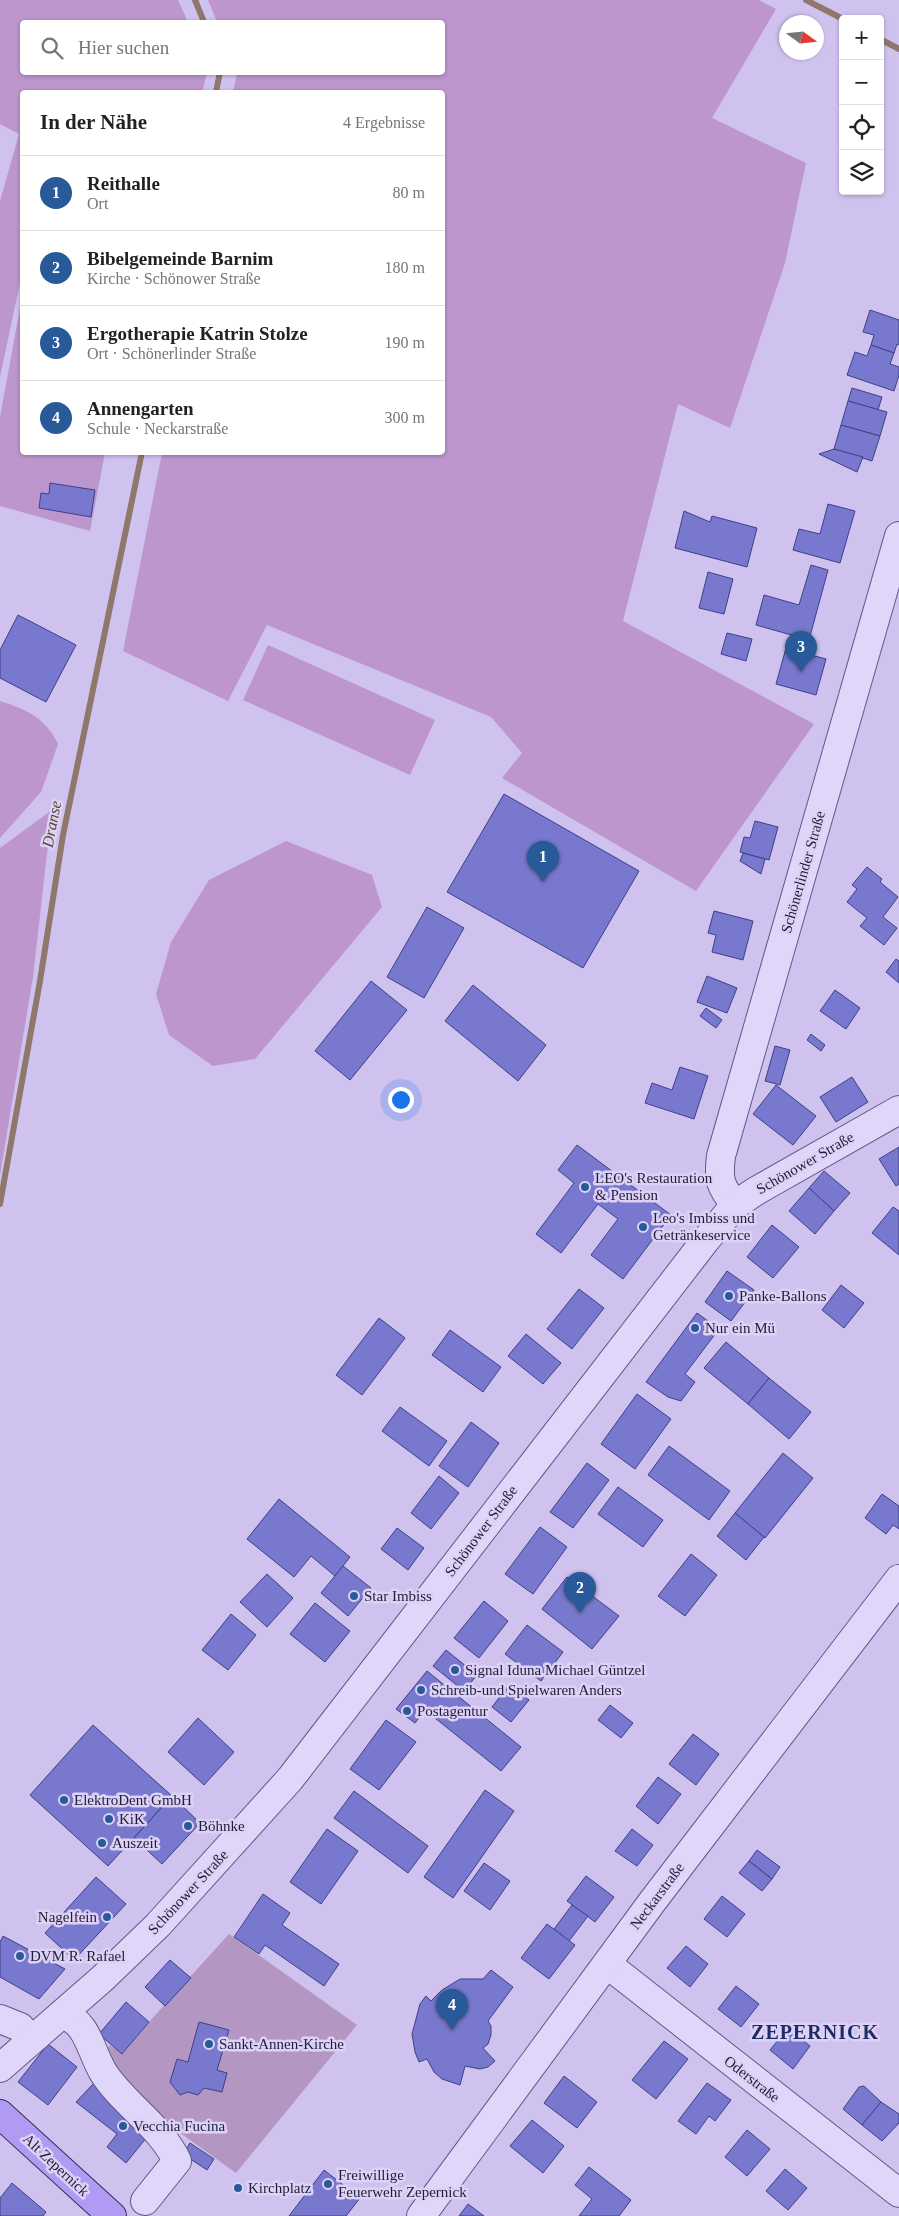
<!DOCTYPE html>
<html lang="de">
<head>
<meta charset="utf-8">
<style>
  body { margin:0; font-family:"Times New Roman",serif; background:#f2f2f2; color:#222 }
  .controls { position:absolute; right:15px; top:15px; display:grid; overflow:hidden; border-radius:5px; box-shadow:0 1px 4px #0004 }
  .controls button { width:45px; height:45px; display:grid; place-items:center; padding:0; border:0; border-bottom:1px solid #e0e0e0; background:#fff; color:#222; font:25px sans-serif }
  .compass { position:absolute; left:779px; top:15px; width:45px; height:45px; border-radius:50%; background:#fff; box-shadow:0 1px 4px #0004; rotate:105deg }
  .you { position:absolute; left:400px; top:1099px; width:18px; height:18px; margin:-12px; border:4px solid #fff; border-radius:50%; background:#1a73e8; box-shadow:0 0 0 8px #1a73e833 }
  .badge { display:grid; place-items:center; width:32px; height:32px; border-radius:50%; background:#285999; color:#fff; font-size:16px; font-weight:700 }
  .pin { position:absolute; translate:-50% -41px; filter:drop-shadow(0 1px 2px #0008) }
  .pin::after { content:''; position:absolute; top:26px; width:18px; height:15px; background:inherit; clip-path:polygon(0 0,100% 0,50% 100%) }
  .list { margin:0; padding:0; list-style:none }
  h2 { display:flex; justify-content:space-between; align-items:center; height:65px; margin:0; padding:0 20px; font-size:21px }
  h2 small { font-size:16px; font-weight:400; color:#767676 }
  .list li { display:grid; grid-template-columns:32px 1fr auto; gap:15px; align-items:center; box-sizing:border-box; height:75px; padding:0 20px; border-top:1px solid #e0e0e0 }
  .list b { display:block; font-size:19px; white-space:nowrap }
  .list p { margin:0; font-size:16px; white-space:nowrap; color:#767676 }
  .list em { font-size:16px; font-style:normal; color:#767676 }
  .icon { flex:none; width:28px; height:28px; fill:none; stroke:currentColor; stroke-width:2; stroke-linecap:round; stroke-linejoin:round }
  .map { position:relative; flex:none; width:899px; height:2216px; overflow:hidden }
  .search { position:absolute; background:#fff; box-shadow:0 1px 4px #0004; left:20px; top:20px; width:425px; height:55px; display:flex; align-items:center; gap:12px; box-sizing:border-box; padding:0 18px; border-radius:5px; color:#767676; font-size:19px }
  .panel { position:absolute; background:#fff; box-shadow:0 1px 4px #0004; left:20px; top:90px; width:425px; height:365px; border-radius:5px }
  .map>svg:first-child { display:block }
</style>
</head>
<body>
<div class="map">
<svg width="899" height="2216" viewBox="0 0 899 2216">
  <rect width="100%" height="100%" fill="#cfc2ef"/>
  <g fill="#bc96cd">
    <polygon points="0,0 178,0 188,22 22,22 22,72 207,73 202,92 22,92 22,273 0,377 0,201 19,134 0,124"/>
    <polygon points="208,0 759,0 776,9 712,118 806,163 785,263 730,428 678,404 623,621 814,724 696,891 502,778 522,753 491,717 267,625 228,701 123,651 162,453 442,452 442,92 233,92 237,73 442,72 442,22 217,22"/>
    <polygon points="22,297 22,452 105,453 90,531 0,506 0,417"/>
    <polygon points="268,645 435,720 410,775 243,700"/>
    <path d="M0 701C27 710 45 717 58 744L41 792 0 838Z"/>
    <polygon points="52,810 33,977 0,1175 0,848"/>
    <polygon points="286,841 372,875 382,907 255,1059 213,1066 169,1035 156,994 171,942 209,880"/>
  </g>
  <polygon fill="#b496c2" points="229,1934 357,2025 236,2173 165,2122 103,2055 110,2045 123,2054 149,2022"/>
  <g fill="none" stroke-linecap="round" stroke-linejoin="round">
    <g stroke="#90776b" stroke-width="6">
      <polyline points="195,0 204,22"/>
      <polyline points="806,0 843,19"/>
      <polyline points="880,39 899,49"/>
      <polyline points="216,92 220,72"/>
      <polyline points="0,1204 40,981 63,835 142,452"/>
    </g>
  </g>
  <g fill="#7878ce" stroke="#3e4089">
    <polygon points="870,310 899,320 899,345 897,344 894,353 871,345 874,335 863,332"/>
    <polygon points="871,345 894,353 890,364 899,367 899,375 894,391 847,375 855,352 867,356"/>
    <polygon points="852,388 882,397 878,410 848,401"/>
    <polygon points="848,401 887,412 880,436 841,425"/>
    <polygon points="841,425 880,436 872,461 834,449"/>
    <polygon points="834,449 863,457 857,472 819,454"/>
    <polygon points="50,483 95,490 91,517 39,508 41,493 49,494"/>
    <polygon points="828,504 855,511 840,563 793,550 799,529 820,534"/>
    <polygon points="684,511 710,522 712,516 757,528 747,567 675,548"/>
    <polygon points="811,565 828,570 809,640 756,625 764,595 799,605"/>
    <polygon points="708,572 733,579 724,614 699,608"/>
    <polygon points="18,615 76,645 46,702 0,678 0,650"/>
    <polygon points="727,633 752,639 746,661 721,654"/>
    <polygon points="786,648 826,659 816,695 776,684"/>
    <polygon points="504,794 639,871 583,968 447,892"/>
    <polygon points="755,821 778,827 769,860 740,852 744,837 750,838"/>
    <polygon points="743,853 765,859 761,874 740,861"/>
    <polygon points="867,867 882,879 880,882 898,897 883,917 897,928 884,945 860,926 867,918 847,902 857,889 852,885"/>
    <polygon points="427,907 464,928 424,998 387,977"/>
    <polygon points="714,911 753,921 743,960 712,952 716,935 708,933"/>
    <polygon points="896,959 899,961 899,983 886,972"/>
    <polygon points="707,976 737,988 727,1013 697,1002"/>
    <polygon points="371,981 407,1010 350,1080 315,1051"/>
    <polygon points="473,985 546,1045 518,1081 445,1021"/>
    <polygon points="835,990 860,1008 846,1029 820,1011"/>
    <polygon points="706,1008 722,1020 716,1028 700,1016"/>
    <polygon points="811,1034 825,1045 821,1051 807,1040"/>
    <polygon points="775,1046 790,1050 780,1085 765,1081"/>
    <polygon points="680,1067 708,1076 694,1119 645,1103 652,1083 672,1090"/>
    <polygon points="852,1077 868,1102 836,1122 820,1097"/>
    <polygon points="776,1085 816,1116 793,1145 753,1114"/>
    <polygon points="577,1145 671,1215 623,1279 591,1255 618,1219 598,1204 561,1253 536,1234 574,1183 558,1170"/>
    <polygon points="899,1147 899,1184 896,1186 879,1159"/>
    <polygon points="824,1171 850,1193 834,1211 809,1188"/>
    <polygon points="809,1188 834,1211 815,1234 789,1211"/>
    <polygon points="893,1207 899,1211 899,1255 872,1233"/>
    <polygon points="772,1225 799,1247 773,1278 747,1257"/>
    <polygon points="727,1271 754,1290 731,1321 705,1302"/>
    <polygon points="841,1285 864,1303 844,1328 822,1310"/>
    <polygon points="579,1289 604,1308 572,1349 547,1329"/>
    <polygon points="697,1313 719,1329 685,1374 695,1382 681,1401 668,1397 646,1382"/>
    <polygon points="379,1318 405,1338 362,1395 336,1375"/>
    <polygon points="450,1330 501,1367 483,1392 432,1355"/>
    <polygon points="526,1334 561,1363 543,1384 508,1356"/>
    <polygon points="726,1342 769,1378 748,1404 704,1368"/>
    <polygon points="769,1378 811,1412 789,1439 748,1404"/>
    <polygon points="637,1394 671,1419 635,1469 601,1444"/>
    <polygon points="400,1407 447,1441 429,1466 382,1431"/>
    <polygon points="471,1422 499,1443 468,1487 439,1466"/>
    <polygon points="669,1446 730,1491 709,1520 648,1475"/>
    <polygon points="783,1453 813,1478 765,1538 735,1513"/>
    <polygon points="587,1463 609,1480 573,1528 550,1512"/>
    <polygon points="439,1476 459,1493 431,1529 411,1513"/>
    <polygon points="618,1487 663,1520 643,1547 598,1514"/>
    <polygon points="882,1494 899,1506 899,1529 893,1525 886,1534 865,1518"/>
    <polygon points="279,1499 350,1557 335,1576 311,1556 294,1577 247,1539"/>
    <polygon points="735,1513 764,1537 746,1560 717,1536"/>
    <polygon points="540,1527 567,1547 533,1594 505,1574"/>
    <polygon points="397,1528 424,1548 408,1570 381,1549"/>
    <polygon points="691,1554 717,1575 685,1616 658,1596"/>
    <polygon points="343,1566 371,1588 348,1616 321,1593"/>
    <polygon points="267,1574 293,1598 267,1627 240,1602"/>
    <polygon points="567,1577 619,1616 592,1649 542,1609"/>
    <polygon points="484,1601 508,1621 479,1658 454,1638"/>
    <polygon points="315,1603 350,1631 325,1662 290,1634"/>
    <polygon points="231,1614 256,1635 228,1670 202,1650"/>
    <polygon points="527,1625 563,1652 541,1681 505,1654"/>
    <polygon points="446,1650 477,1675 464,1691 433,1666"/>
    <polygon points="427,1671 521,1747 501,1771 425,1710 415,1723 396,1709"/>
    <polygon points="509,1685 529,1700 511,1722 492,1707"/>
    <polygon points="610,1705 633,1723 621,1738 598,1720"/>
    <polygon points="198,1718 234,1752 204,1785 168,1752"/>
    <polygon points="386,1720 416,1742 379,1790 350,1769"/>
    <polygon points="93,1725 172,1796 108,1866 30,1795"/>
    <polygon points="693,1734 719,1754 696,1785 669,1764"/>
    <polygon points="658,1777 681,1794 658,1824 636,1806"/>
    <polygon points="485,1790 514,1811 453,1898 424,1877"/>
    <polygon points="354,1791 428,1846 408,1873 334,1818"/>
    <polygon points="172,1796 200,1823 162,1864 134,1838"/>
    <polygon points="327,1829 358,1851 321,1904 290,1882"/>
    <polygon points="632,1829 653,1845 637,1866 615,1851"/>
    <polygon points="757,1850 780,1867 772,1879 749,1861"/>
    <polygon points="749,1861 772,1879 762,1891 739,1873"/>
    <polygon points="484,1863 510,1881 490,1910 464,1891"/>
    <polygon points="586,1876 614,1897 595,1922 567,1901"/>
    <polygon points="96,1877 126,1904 74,1960 45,1933"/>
    <polygon points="263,1894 290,1913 282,1925 339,1964 324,1986 265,1945 259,1954 234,1937"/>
    <polygon points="722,1896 745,1914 727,1937 704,1919"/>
    <polygon points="572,1905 588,1916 569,1941 554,1929"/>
    <polygon points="547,1924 575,1945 549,1979 521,1958"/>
    <polygon points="3,1936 65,1969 39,1999 0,1977 0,1942"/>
    <polygon points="686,1946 708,1964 690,1987 667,1968"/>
    <polygon points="170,1960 191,1978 165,2006 145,1987"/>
    <polygon points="491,1970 513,1987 488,2021 491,2026 491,2035 488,2044 483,2048 495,2061 488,2067 480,2069 465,2066 460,2085 442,2079 434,2072 427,2059 419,2062 415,2052 412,2034 420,2004 426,1996 431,2001 442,1990 460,1979 483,1979"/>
    <polygon points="736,1986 759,2004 741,2027 718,2009"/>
    <polygon points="126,2002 149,2022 122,2054 99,2034"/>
    <polygon points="199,2022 229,2030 217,2070 227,2073 222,2092 204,2088 198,2095 188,2092 180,2095 170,2082 177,2059 188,2062"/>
    <polygon points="788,2028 810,2046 793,2069 770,2050"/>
    <polygon points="664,2041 688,2059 656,2099 632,2080"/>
    <polygon points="48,2044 77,2067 48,2105 18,2082"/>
    <polygon points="564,2076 597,2102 577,2128 544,2103"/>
    <polygon points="94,2083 134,2117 147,2137 126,2163 107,2147 117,2134 76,2102"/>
    <polygon points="707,2083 731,2100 715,2121 709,2116 696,2134 678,2121"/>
    <polygon points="864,2086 881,2102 862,2125 843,2109 859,2087"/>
    <polygon points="881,2102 899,2114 899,2123 882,2141 862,2125"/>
    <polygon points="532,2120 564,2146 543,2173 510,2146"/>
    <polygon points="747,2130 770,2149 747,2176 725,2157"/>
    <polygon points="190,2143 214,2159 207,2170 183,2154"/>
    <polygon points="589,2167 631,2200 619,2216 579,2216 592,2199 575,2185"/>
    <polygon points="785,2169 807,2188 788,2210 766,2191"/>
    <polygon points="324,2170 360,2198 346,2216 289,2216"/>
    <polygon points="12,2183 46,2212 43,2216 0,2216 0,2198"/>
    <polygon points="468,2204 484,2216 459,2216"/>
  </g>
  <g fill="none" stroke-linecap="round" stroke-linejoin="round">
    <g stroke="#5e5989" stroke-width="30">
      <g id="minor">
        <path d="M735 1205C720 1186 718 1180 721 1156L899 536"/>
        <polyline points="607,1964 899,2193"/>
        <path d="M62 2014C88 2022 90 2050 103 2072 123 2104 161 2126 177 2161L145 2201"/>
        <polyline points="0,2019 20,2027 31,2039"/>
        <polyline points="0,2068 103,1978 158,1925 290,1779 705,1241 735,1205 756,1191 899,1110"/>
        <polyline points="421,2216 652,1902 899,1579"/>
      </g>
    </g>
    <g stroke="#2f2d57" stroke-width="30">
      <polyline id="major" points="0,2114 112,2216"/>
    </g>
    <use href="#minor" stroke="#e0d6f9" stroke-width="28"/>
    <use href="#major" stroke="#b19af3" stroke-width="28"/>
  </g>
  <g fill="#285999" stroke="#ddd2f6" stroke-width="2">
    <circle cx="585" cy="1187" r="5"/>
    <circle cx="643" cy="1227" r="5"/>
    <circle cx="729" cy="1296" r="5"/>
    <circle cx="695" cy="1328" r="5"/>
    <circle cx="354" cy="1596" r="5"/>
    <circle cx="455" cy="1670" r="5"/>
    <circle cx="421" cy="1690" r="5"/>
    <circle cx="407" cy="1711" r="5"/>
    <circle cx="64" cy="1800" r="5"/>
    <circle cx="109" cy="1819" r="5"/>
    <circle cx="188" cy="1826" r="5"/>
    <circle cx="102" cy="1843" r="5"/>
    <circle cx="107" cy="1917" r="5"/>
    <circle cx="20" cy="1956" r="5"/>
    <circle cx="209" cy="2044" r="5"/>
    <circle cx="123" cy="2126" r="5"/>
    <circle cx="328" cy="2184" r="5"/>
    <circle cx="238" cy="2188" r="5"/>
  </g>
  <g text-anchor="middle" stroke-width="5" stroke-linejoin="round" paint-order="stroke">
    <g font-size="15" fill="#1f1e39" stroke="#ddd2f6">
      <text transform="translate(803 872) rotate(-74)" y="5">Schönerlinder Straße</text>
      <text transform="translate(805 1163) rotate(-30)" y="5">Schönower Straße</text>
      <text transform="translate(481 1531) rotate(-53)" y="5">Schönower Straße</text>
      <text transform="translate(188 1892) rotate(-47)" y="5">Schönower Straße</text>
      <text transform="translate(657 1896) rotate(-53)" y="5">Neckarstraße</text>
      <text transform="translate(752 2079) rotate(38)" y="5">Oderstraße</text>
      <text transform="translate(56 2165) rotate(43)" y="5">Alt Zepernick</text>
    </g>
    <g font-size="15" fill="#1f1e39" stroke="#ddd2f6" text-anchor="start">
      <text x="595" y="1183">LEO's Restauration<tspan x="595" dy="17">&amp; Pension</tspan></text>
      <text x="653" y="1223">Leo's Imbiss und<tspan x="653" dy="17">Getränkeservice</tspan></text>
      <text x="739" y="1301">Panke-Ballons</text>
      <text x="705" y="1333">Nur ein Mü</text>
      <text x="364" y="1601">Star Imbiss</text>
      <text x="465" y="1675">Signal Iduna Michael Güntzel</text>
      <text x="431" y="1695">Schreib-und Spielwaren Anders</text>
      <text x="417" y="1716">Postagentur</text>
      <text x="74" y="1805">ElektroDent GmbH</text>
      <text x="119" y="1824">KiK</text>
      <text x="198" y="1831">Böhnke</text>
      <text x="112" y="1848">Auszeit</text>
      <text x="97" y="1922" text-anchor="end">Nagelfein</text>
      <text x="30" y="1961">DVM R. Rafael</text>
      <text x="219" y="2049">Sankt-Annen-Kirche</text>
      <text x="133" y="2131">Vecchia Fucina</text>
      <text x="338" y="2180">Freiwillige<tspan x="338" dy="17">Feuerwehr Zepernick</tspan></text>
      <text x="248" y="2193">Kirchplatz</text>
    </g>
    <g font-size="16" font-style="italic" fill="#59432c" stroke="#ddd2f6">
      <text transform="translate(51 824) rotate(-79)" y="6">Dranse</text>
    </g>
    <g font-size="20" font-weight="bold" letter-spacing="1" fill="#1c2c66" stroke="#ddd2f6">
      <text x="815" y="2039">ZEPERNICK</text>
    </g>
  </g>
</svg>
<div class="controls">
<button>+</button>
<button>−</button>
<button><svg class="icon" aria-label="locate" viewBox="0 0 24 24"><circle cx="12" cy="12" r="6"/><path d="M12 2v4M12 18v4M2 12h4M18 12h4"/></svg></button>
<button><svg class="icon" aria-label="layers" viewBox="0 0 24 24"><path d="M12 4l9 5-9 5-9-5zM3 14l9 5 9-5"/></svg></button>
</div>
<svg class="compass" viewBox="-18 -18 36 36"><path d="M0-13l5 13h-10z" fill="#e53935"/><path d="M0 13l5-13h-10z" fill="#767676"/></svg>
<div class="you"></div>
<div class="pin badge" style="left:543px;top:882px">1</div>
<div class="pin badge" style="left:580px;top:1613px">2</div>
<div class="pin badge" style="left:801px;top:672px">3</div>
<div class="pin badge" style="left:452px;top:2030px">4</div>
<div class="search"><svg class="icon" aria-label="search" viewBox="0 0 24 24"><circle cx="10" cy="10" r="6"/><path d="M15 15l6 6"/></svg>Hier suchen</div>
<section class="panel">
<h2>In der Nähe<small>4 Ergebnisse</small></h2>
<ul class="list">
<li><span class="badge">1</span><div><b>Reithalle</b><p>Ort</p></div><em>80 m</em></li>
<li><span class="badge">2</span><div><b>Bibelgemeinde Barnim</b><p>Kirche · Schönower Straße</p></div><em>180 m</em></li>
<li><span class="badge">3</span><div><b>Ergotherapie Katrin Stolze</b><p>Ort · Schönerlinder Straße</p></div><em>190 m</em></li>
<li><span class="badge">4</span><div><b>Annengarten</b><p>Schule · Neckarstraße</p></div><em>300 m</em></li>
</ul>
</section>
</div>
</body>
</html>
